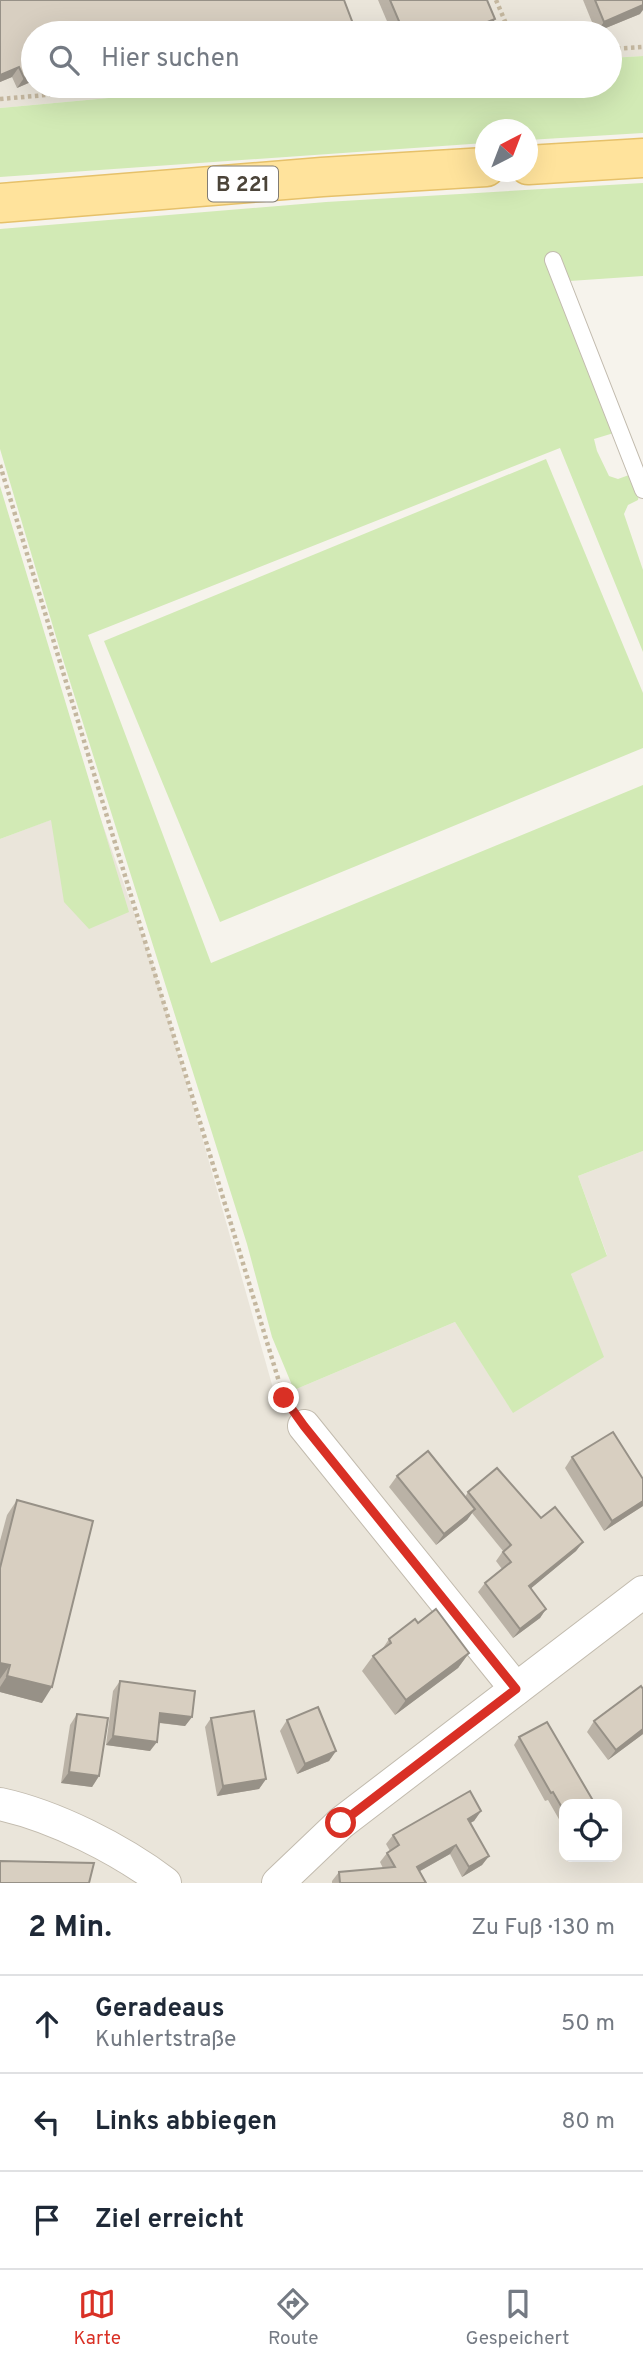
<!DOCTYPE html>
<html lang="de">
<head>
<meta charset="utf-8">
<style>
  body { margin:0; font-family:Overpass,sans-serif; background:#f2f2f3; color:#1f2937 }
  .controls { position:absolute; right:21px; bottom:21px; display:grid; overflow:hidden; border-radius:14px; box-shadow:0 7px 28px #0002 }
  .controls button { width:63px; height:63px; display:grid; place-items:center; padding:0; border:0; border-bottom:2px solid #e0e1e3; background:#fff; color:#1f2937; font:35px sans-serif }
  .compass { position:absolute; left:475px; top:119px; width:63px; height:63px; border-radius:50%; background:#fff; box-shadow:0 7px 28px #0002; rotate:42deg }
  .stop { position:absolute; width:21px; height:21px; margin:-16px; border:5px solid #d93025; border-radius:50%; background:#fff }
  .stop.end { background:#d93025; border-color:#fff; box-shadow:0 2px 7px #0008 }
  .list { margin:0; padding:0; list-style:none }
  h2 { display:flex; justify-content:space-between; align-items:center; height:91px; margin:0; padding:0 28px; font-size:30px }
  h2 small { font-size:23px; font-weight:400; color:#747a83 }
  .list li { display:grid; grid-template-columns:46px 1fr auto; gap:21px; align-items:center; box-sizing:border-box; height:98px; padding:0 28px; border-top:2px solid #e0e1e3 }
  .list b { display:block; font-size:26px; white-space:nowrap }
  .list p { margin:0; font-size:23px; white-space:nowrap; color:#747a83 }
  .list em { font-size:23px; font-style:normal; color:#747a83 }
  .icon { flex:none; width:38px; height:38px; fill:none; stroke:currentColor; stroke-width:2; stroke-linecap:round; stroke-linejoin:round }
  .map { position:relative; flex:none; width:643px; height:1883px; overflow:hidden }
  .search { position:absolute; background:#fff; box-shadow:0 7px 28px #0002; left:21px; right:21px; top:21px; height:77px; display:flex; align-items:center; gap:18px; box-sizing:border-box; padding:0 24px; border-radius:38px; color:#747a83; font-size:26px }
  .sheet { height:385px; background:#fff }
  nav { display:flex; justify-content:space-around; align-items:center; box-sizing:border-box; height:98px; border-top:2px solid #e0e1e3; background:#fff; font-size:19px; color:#747a83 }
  nav a { display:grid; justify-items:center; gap:4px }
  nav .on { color:#d93025 }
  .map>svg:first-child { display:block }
</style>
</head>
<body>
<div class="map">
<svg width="643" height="1883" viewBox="0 0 643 1883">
  <rect width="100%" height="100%" fill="#f6f3ec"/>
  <g fill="#eae5da" fill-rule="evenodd">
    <polygon points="0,0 643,0 643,56 610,58 610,33 33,33 33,86 239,86 0,108"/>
    <path d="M95 803 156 974 280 1413 294 1390 455 1322 513 1412 603 1357 571 1274 607 1255 578 1176 643 1151V1883H0V839ZM564 1804H617V1857H564Z"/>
  </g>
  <g fill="#d2eab5">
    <polygon points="643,56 643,133 528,140 528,130 486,130 485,143 0,177 0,108 239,86 610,86 610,58"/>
    <polygon points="643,183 643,276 555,282 617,432 594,439 597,451 609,476 618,479 629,475 640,489 638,500 628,505 624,514 643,570 643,652 560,448 88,635 211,963 643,785 643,1151 578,1176 607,1256 571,1274 604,1357 513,1413 455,1322 294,1390 272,1337 247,1244 60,650 0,449 0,229 326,202"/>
    <polygon points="546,459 643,693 643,748 220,922 104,641"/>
    <polygon points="0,486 129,912 89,929 64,902 51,820 0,839"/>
  </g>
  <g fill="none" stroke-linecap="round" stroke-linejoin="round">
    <g stroke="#c2bbae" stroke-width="18">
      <polyline id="lane" points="553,260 643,490"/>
    </g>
    <g stroke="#c2bbae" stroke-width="34">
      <g id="street">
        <polyline points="304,1426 516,1689"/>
        <path d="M0 1804C55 1816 120 1849 165 1883"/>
        <polyline points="278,1883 341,1823 643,1592"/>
      </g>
    </g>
    <g stroke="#e6c16a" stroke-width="41">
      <g id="primary">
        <polyline points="528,165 643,158"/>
        <polyline points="0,203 322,177 486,167"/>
      </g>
    </g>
    <g stroke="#c4b79f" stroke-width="4.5" stroke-dasharray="3.5 3.5" stroke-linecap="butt">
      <polyline points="496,0 510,33"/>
      <polyline points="610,49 643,47"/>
      <polyline points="0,99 150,86"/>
      <polyline points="0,465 284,1398 288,1404"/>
    </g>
    <use href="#lane" stroke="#fff" stroke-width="16"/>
    <use href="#street" stroke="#fff" stroke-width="32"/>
    <use href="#primary" stroke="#ffe39c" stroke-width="38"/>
  </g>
  <g fill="#bab2a6">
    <polygon points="0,0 355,29 352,33 33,33 33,81 17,88 12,77 0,82"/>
    <polygon points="378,0 487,0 495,19 488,30 479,33 392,33"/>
    <polygon points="583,0 643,0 640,14 596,32"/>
    <polygon points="572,1457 643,1479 643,1506 604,1531 565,1468"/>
    <polygon points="397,1476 465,1497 468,1492 541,1518 583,1542 576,1551 531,1588 546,1609 540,1618 513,1638 478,1592 485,1583 502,1569 496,1561 503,1551 472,1513 467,1520 436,1545 389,1487"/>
    <polygon points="17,1500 42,1703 0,1692 0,1541 7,1515"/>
    <polygon points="418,1623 469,1653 458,1668 395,1715 362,1671 373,1656 381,1651 389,1639"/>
    <polygon points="120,1681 192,1717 185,1726 159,1723 150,1751 106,1745 113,1691"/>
    <polygon points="643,1689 643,1734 608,1760 587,1732 594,1721"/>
    <polygon points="77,1714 99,1776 92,1787 61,1783 70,1725"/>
    <polygon points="211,1718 266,1779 259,1789 217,1796 205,1727"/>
    <polygon points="287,1720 336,1751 329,1761 297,1774 280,1731"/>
    <polygon points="519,1737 564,1804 564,1828 548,1800 545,1801 514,1745"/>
    <polygon points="481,1811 474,1821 470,1823 489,1856 482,1865 462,1877 450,1854 420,1871 426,1883 332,1883 332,1881 339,1872 383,1868 380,1862 387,1853 390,1851 386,1844 393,1835"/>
  </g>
  <g fill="#979187">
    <polygon points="643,5 643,10 640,14 596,32 604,22"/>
    <polygon points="495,19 488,30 479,33 460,33"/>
    <polygon points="443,27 438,33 427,33"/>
    <polygon points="19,67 12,77 0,82 0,75"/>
    <polygon points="33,74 33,81 17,88 24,78"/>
    <polygon points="643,1501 643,1506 604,1531 612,1521"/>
    <polygon points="475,1509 467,1520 436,1545 444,1534"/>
    <polygon points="583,1542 576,1551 523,1595 529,1586"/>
    <polygon points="546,1609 540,1618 513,1638 520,1629"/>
    <polygon points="469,1653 458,1668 395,1715 406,1700"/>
    <polygon points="0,1663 10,1665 0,1679"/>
    <polygon points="7,1676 52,1687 42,1703 0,1692 0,1687"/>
    <polygon points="160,1713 192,1717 185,1726 154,1722"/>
    <polygon points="643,1729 643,1734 608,1760 616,1750"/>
    <polygon points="113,1736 157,1742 150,1751 106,1745"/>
    <polygon points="336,1751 329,1761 297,1774 305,1764"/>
    <polygon points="69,1772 99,1776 92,1787 61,1783"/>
    <polygon points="266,1779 259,1789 217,1796 223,1786"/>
    <polygon points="481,1811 474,1821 461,1828 468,1819"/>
    <polygon points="456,1845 450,1854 411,1876 417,1867"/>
    <polygon points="489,1856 482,1865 462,1877 469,1867"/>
  </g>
  <g fill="#d8cfc1" stroke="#979187" stroke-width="2">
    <polygon points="0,0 344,0 355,29 345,33 33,33 33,74 24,78 19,67 0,75"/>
    <polygon points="390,0 487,0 495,19 460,33 446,33 443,27 427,33 404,33"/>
    <polygon points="595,0 643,0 643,5 604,22"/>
    <polygon points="613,1432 643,1479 643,1501 612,1521 572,1457"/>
    <polygon points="428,1451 475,1509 444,1534 397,1476"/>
    <polygon points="497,1468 541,1518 555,1507 583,1542 529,1586 546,1609 520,1629 485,1583 511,1562 503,1552 511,1545 468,1492"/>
    <polygon points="17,1500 93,1521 52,1687 7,1676 10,1665 0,1663 0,1568"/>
    <polygon points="436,1609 469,1653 406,1700 373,1656 391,1643 389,1639 415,1619 418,1623"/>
    <polygon points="120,1681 195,1691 192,1717 160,1713 157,1742 113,1736"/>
    <polygon points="641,1686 643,1689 643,1729 616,1750 594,1721"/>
    <polygon points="318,1707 336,1751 305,1764 287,1720"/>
    <polygon points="254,1711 266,1779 223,1786 211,1718"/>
    <polygon points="77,1714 108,1718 99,1776 69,1772"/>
    <polygon points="547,1722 595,1804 564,1804 564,1811 553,1792 551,1793 519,1737"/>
    <polygon points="470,1791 481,1811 468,1819 489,1856 469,1867 456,1845 417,1867 426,1883 340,1883 339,1872 395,1867 387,1853 399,1845 393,1835"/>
    <polygon points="0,1861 94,1863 89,1883 0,1883"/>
  </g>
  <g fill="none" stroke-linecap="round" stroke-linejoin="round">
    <polyline stroke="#d93025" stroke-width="9" points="284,1398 304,1426 516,1689 341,1823"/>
  </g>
  <g text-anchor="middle" stroke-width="7" stroke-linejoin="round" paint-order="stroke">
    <rect fill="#fff" stroke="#817c74" stroke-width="2" x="208" y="166.5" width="70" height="35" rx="5"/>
    <g font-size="21" font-weight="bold" fill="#4b4439">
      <text x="243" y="191">B 221</text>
    </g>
  </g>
</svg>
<div class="controls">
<button><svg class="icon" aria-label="locate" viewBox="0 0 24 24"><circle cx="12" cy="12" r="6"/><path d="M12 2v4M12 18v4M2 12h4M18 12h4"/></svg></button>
</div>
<svg class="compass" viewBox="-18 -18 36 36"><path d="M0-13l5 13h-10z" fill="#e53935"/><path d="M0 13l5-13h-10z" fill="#747a83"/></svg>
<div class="stop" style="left:341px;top:1823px"></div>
<div class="stop end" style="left:284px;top:1398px"></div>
<div class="search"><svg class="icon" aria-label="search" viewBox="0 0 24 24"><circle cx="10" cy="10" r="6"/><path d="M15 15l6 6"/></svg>Hier suchen</div>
</div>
<section class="sheet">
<h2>2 Min.<small>Zu Fuß · 130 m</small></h2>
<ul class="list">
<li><svg class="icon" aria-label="ahead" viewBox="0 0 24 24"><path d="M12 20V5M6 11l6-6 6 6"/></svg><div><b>Geradeaus</b><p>Kuhlertstraße</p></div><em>50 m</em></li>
<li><svg class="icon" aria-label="left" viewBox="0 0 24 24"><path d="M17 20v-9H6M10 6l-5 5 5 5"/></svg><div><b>Links abbiegen</b></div><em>80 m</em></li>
<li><svg class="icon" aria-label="arrive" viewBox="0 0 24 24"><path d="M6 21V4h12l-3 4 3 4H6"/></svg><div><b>Ziel erreicht</b></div></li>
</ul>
</section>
<nav>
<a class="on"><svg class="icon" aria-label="map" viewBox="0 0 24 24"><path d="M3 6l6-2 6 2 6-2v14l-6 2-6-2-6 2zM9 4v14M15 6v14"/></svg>Karte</a>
<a><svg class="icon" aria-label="directions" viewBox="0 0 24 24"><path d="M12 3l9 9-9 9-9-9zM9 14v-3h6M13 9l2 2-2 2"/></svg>Route</a>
<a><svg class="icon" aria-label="saved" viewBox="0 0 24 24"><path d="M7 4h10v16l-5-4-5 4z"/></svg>Gespeichert</a>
</nav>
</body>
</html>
